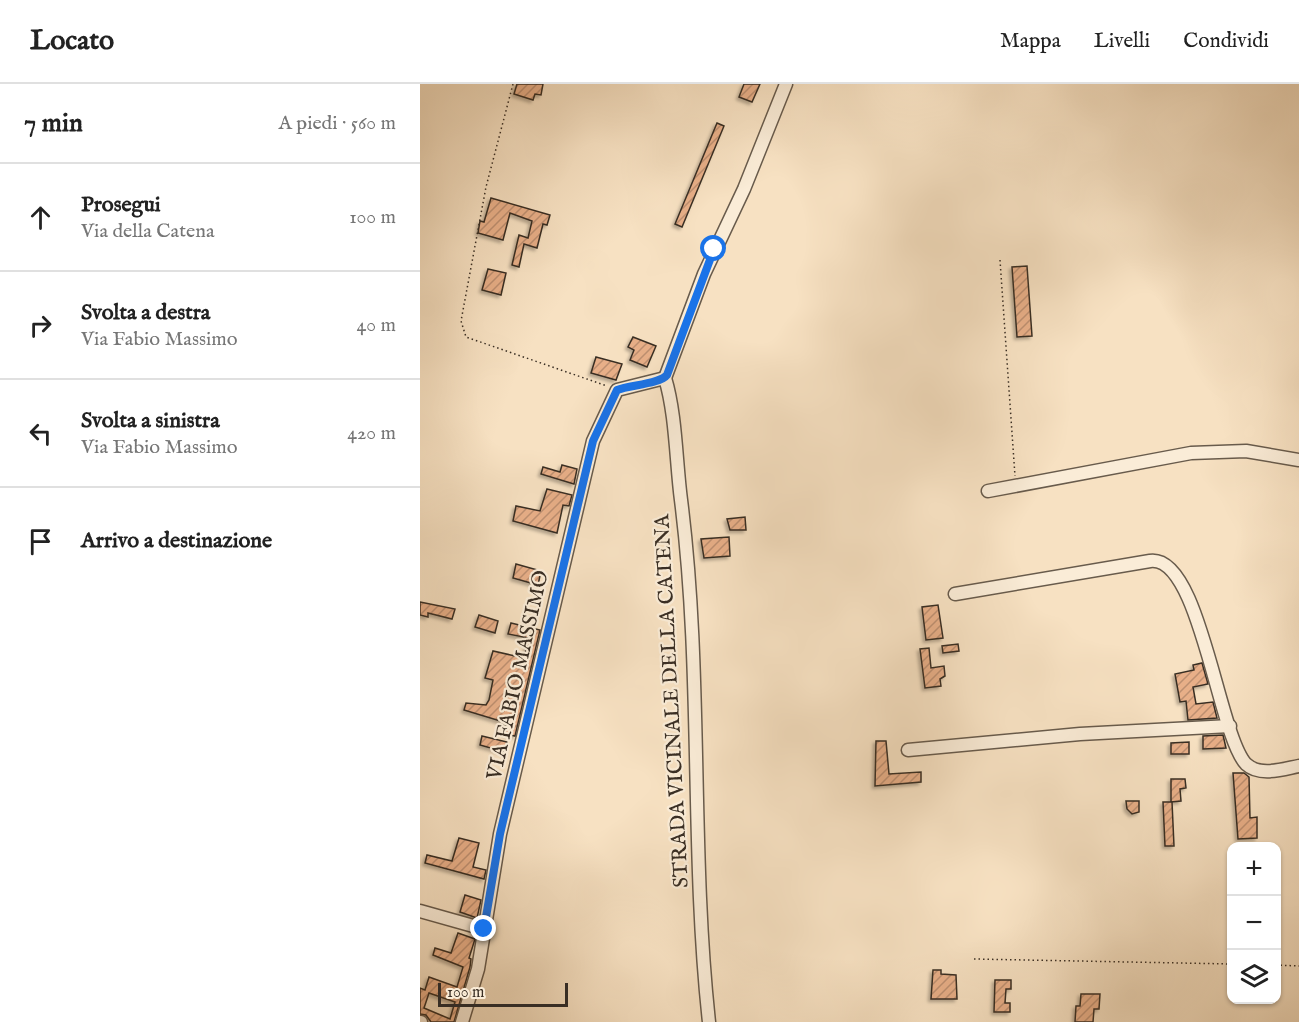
<!DOCTYPE html>
<html lang="it">
<head>
<meta charset="utf-8">
<style>
  body { margin:0; font-family:"IM FELL English",serif; background:#f2f2f2; color:#222 }
  .controls { position:absolute; right:18px; bottom:18px; display:grid; overflow:hidden; border-radius:12px; box-shadow:0 2px 4px #0004 }
  .controls button { width:54px; height:54px; display:grid; place-items:center; padding:0; border:0; border-bottom:2px solid #e0e0e0; background:#fff; color:#222; font:30px sans-serif }
  .scale { position:absolute; left:18px; bottom:15px; width:130px; box-sizing:border-box; padding-left:6px; border:3px solid #392e24; border-top:0; font-size:16px; line-height:21px; white-space:nowrap; color:#392e24; -webkit-text-stroke:4px #faecd7; paint-order:stroke }
  .stop { position:absolute; width:18px; height:18px; margin:-14px; border:4px solid #1a73e8; border-radius:50%; background:#fff }
  .stop.end { background:#1a73e8; border-color:#fff; box-shadow:0 2px 6px #0008 }
  .list { margin:0; padding:0; list-style:none }
  h2 { display:flex; justify-content:space-between; align-items:center; height:78px; margin:0; padding:0 24px; font-size:26px }
  h2 small { font-size:20px; font-weight:400; color:#767676 }
  .list li { display:grid; grid-template-columns:39px 1fr auto; gap:18px; align-items:center; box-sizing:border-box; height:108px; padding:0 24px; border-top:2px solid #e0e0e0 }
  .list b { display:block; font-size:22px; white-space:nowrap }
  .list p { margin:0; font-size:20px; white-space:nowrap; color:#767676 }
  .list em { font-size:20px; font-style:normal; color:#767676 }
  .icon { flex:none; width:33px; height:33px; fill:none; stroke:currentColor; stroke-width:2; stroke-linecap:round; stroke-linejoin:round }
  .map { position:relative; flex:none; width:879px; height:938px; overflow:hidden }
  header { display:flex; align-items:center; gap:36px; box-sizing:border-box; height:84px; padding:0 30px; background:#fff; border-bottom:2px solid #e0e0e0 }
  header strong { font-size:28px }
  nav { display:flex; gap:33px; margin-inline-start:auto; font-size:21px }
  main { display:flex }
  aside { flex:1; background:#fff }
  .map>svg:first-child { display:block }
</style>
</head>
<body>
<header>
<strong>Locato</strong>
<nav><a>Mappa</a><a>Livelli</a><a>Condividi</a></nav>
</header>
<main>
<aside>
<h2>7 min<small>A piedi · 560 m</small></h2>
<ul class="list">
<li><svg class="icon" aria-label="ahead" viewBox="0 0 24 24"><path d="M12 20V5M6 11l6-6 6 6"/></svg><div><b>Prosegui</b><p>Via della Catena</p></div><em>100 m</em></li>
<li><svg class="icon" aria-label="right" viewBox="0 0 24 24"><path d="M7 20v-9h11M14 6l5 5-5 5"/></svg><div><b>Svolta a destra</b><p>Via Fabio Massimo</p></div><em>40 m</em></li>
<li><svg class="icon" aria-label="left" viewBox="0 0 24 24"><path d="M17 20v-9H6M10 6l-5 5 5 5"/></svg><div><b>Svolta a sinistra</b><p>Via Fabio Massimo</p></div><em>420 m</em></li>
<li><svg class="icon" aria-label="arrive" viewBox="0 0 24 24"><path d="M6 21V4h12l-3 4 3 4H6"/></svg><div><b>Arrivo a destinazione</b></div></li>
</ul>
</aside>
<div class="map">
<svg width="879" height="938" viewBox="0 0 879 938">
  <defs>
    <pattern id="building-hatch" width="6" height="6" patternUnits="userSpaceOnUse" patternTransform="scale(1.5)"><rect width="6" height="6" fill="#e8af88"/><path d="M-1 1l2-2M0 6l6-6M5 7l2-2" fill="none" stroke="#bd8f6f"/></pattern>
    <filter id="shadow"><feDropShadow dx="-2.5" dy="2.5" stdDeviation="1.5" flood-color="#0004"/></filter>
  </defs>
  <rect width="100%" height="100%" fill="#f7e1c2"/>
  <filter id="stains"><feTurbulence type="fractalNoise" baseFrequency=".00333" numOctaves="4"/><feColorMatrix values="0 0 0 0 .2 0 0 0 0 .09 0 0 0 0 .02 0 0 0 .5 -.17"/></filter>
  <radialGradient id="worn" r=".72"><stop offset=".6" stop-color="#630" stop-opacity="0"/><stop offset="1" stop-color="#630" stop-opacity=".3"/></radialGradient>
  <g fill="url(#building-hatch)" stroke="#392e24" stroke-width="1.5" fill-rule="evenodd" filter="url(#shadow)">
    <polygon points="97,0 123,0 121,11 115,10 113,16 94,10"/>
    <polygon points="324,0 340,0 332,18 319,13"/>
    <polygon points="297,39 304,42 262,143 255,140"/>
    <polygon points="71,114 130,131 127,141 123,140 117,164 104,160 99,183 92,181 99,151 108,154 112,137 90,129 83,156 58,149 60,137 64,138"/>
    <polygon points="607,182 612,252 597,253 592,183"/>
    <polygon points="68,185 86,189 81,211 62,206"/>
    <polygon points="213,253 236,262 227,283 210,276 214,266 208,263"/>
    <polygon points="176,273 202,280 196,296 171,289"/>
    <polygon points="142,381 157,385 154,400 121,390 123,383 140,388"/>
    <polygon points="127,405 152,411 149,422 143,421 137,449 93,437 96,422 120,427"/>
    <polygon points="325,433 326,446 310,446 307,435"/>
    <polygon points="309,453 310,472 284,474 281,455"/>
    <polygon points="96,480 121,487 118,501 93,494"/>
    <polygon points="0,518 35,525 32,535 8,529 8,533 0,531"/>
    <polygon points="518,521 523,554 506,556 502,523"/>
    <polygon points="59,531 78,537 75,549 55,543"/>
    <polygon points="91,539 120,546 95,652 85,650 87,639 44,626 46,619 66,621 69,616 73,596 65,594 73,567 104,574 109,554 88,550"/>
    <polygon points="538,560 539,567 523,569 522,562"/>
    <polygon points="509,564 511,584 524,582 525,592 520,595 521,602 505,604 500,565"/>
    <polygon points="782,579 788,600 773,603 776,620 793,618 797,634 768,636 766,617 760,618 755,590 774,586 773,581"/>
    <polygon points="803,651 806,664 783,665 783,652"/>
    <polygon points="62,652 87,658 85,668 60,661"/>
    <polygon points="456,657 466,657 469,690 501,688 501,698 455,702"/>
    <polygon points="769,658 769,670 751,670 751,659"/>
    <polygon points="813,689 824,689 829,693 830,734 837,733 837,754 818,755"/>
    <polygon points="751,695 765,695 766,704 760,705 761,717 751,718"/>
    <polygon points="706,717 719,717 719,728 712,730 707,725"/>
    <polygon points="743,718 752,718 754,762 745,762"/>
    <polygon points="39,754 59,759 53,783 66,786 64,795 5,779 7,771 32,777"/>
    <polygon points="45,811 61,816 57,834 40,828"/>
    <path d="M38 849 55 855 49 874 51 875 50 883 34 938H11L6 931 0 930V904L5 906 9 893 37 903 43 883 13 871 15 864 31 869ZM9 909 35 918 30 935 4 924Z"/>
    <polygon points="513,886 521,886 521,890 536,891 537,915 511,915"/>
    <polygon points="575,896 591,896 591,905 586,905 585,919 590,919 590,928 574,928"/>
    <polygon points="661,910 680,910 679,925 674,925 673,938 655,938 656,922 660,922"/>
  </g>
  <g fill="none" stroke-linecap="round" stroke-linejoin="round">
    <g stroke="#685b4c" stroke-width="15">
      <g id="minor">
        <path d="M245 294C256 330 256 378 261 416 283 589 270 765 289 938"/>
        <polyline points="245,294 284,190 324,105 366,0"/>
        <polyline points="568,407 771,369 826,367 879,376"/>
        <path d="M535 510 730 477C780 470 798 650 826 680 840 693 863 685 879 682"/>
        <polyline points="488,666 660,650 810,642"/>
        <polyline points="0,827 64,845"/>
        <polyline points="0,938 1,938"/>
        <polyline points="42,938 58,885 80,750 173,357 197,306 245,294"/>
      </g>
    </g>
    <g stroke="#392e24" stroke-width="1.5" stroke-dasharray="1.5 3" stroke-linecap="butt">
      <polyline points="93,0 66,103 41,237 46,253 187,302"/>
      <polyline points="580,176 595,392"/>
      <polyline points="554,875 812,880"/>
      <polyline points="856,881 879,882"/>
    </g>
    <use href="#minor" stroke="#faecd7" stroke-width="12"/>
  </g>
  <g fill="none" stroke-linecap="round" stroke-linejoin="round">
    <path stroke="#1a73e8" stroke-width="8" d="M64 845 80 750 173 357 197 306C210 301 240 300 247 291L294 165"/>
  </g>
  <g text-anchor="middle" stroke-width="4.5" stroke-linejoin="round" paint-order="stroke">
    <g font-size="21" fill="#392e24" stroke="#faecd7">
      <text transform="translate(97 591) rotate(-77)" y="7">VIA FABIO MASSIMO</text>
      <text transform="translate(251 617) rotate(-93)" y="7">STRADA VICINALE DELLA CATENA</text>
    </g>
  </g>
  <rect width="100%" height="100%" filter="url(#stains)"/>
  <rect width="100%" height="100%" fill="url(#worn)"/>
</svg>
<div class="controls">
<button>+</button>
<button>−</button>
<button><svg class="icon" aria-label="layers" viewBox="0 0 24 24"><path d="M12 4l9 5-9 5-9-5zM3 14l9 5 9-5"/></svg></button>
</div>
<div class="scale">100 m</div>
<div class="stop" style="left:294px;top:165px"></div>
<div class="stop end" style="left:64px;top:845px"></div>
</div>
</main>
</body>
</html>
